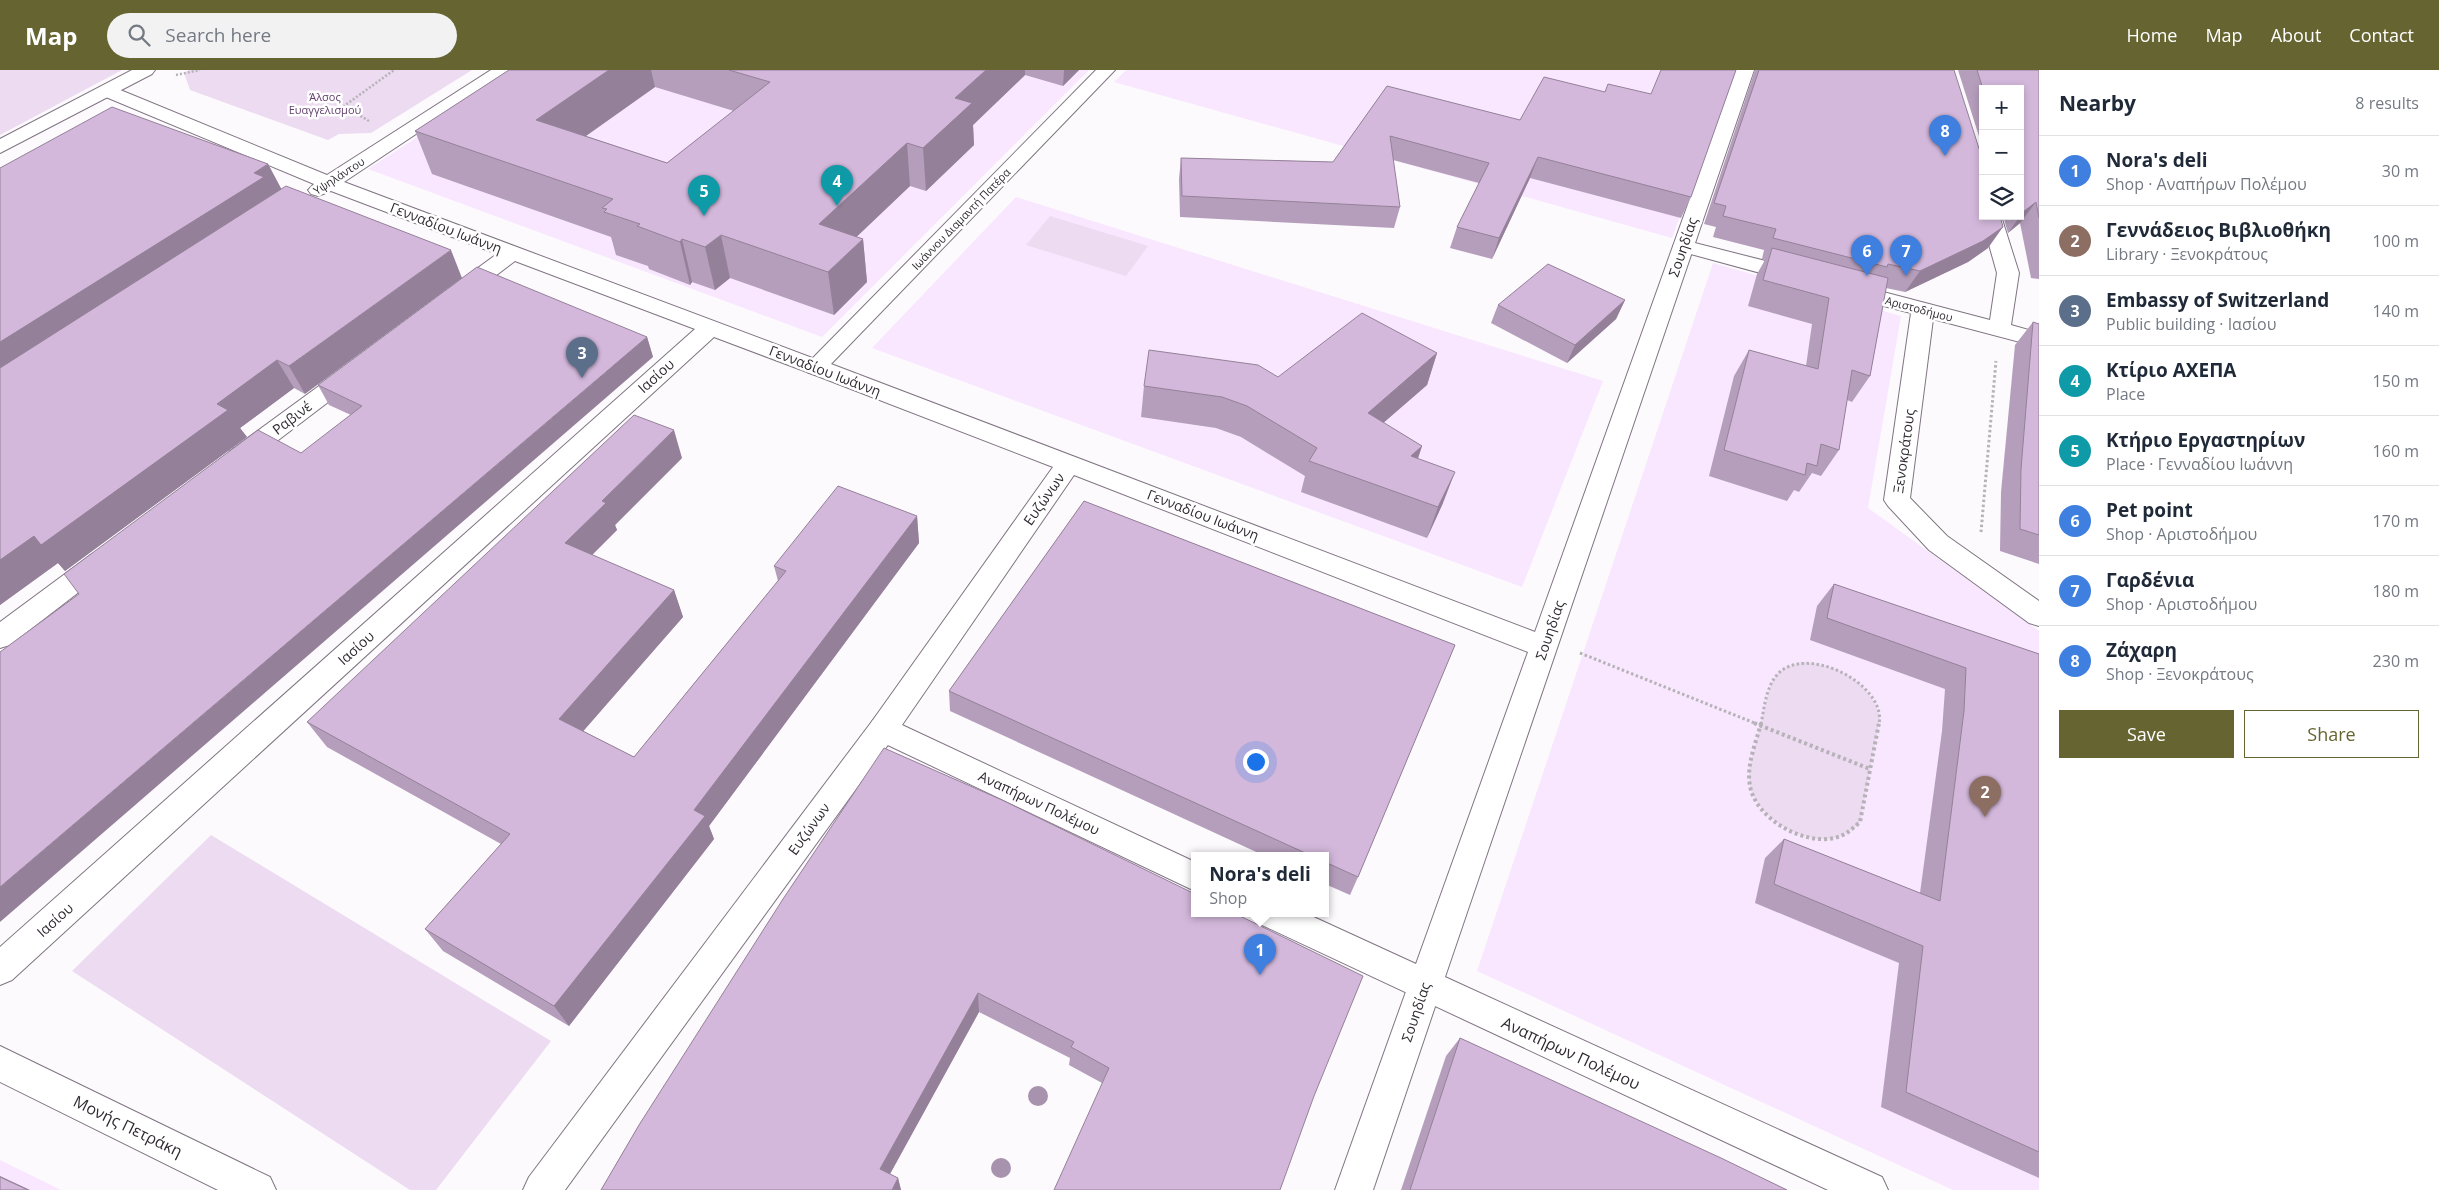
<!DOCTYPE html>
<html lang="en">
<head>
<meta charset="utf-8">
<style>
  body { margin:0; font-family:"Open Sans",sans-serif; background:#f2f2f3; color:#1f2937 }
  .controls { position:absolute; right:15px; top:15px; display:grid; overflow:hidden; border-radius:0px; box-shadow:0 2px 8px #0003 }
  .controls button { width:45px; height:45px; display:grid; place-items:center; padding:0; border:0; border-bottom:1px solid #e0e1e3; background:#fff; color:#1f2937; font:25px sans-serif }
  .you { position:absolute; left:1255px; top:691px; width:18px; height:18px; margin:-12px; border:4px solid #fff; border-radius:50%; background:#1a73e8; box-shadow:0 0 0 8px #1a73e833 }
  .badge { display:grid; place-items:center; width:32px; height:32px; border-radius:50%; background:#666532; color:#fff; font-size:16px; font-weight:700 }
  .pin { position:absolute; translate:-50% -41px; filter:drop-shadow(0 1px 2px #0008) }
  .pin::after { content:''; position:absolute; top:26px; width:18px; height:15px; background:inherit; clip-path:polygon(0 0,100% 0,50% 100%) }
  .popup { position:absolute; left:1191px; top:782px; width:138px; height:65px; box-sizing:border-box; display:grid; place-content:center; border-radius:0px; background:#fff; filter:drop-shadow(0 1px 4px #0005); font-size:16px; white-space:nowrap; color:#747a83 }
  .popup b { font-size:19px; color:#1f2937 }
  .popup::after { content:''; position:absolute; left:50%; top:100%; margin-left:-10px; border:10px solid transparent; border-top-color:#fff }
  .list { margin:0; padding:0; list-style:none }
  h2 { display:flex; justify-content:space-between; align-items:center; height:65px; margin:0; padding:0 20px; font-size:21px }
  h2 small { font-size:16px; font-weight:400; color:#747a83 }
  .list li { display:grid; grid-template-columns:32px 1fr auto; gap:15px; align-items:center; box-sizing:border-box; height:70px; padding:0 20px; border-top:1px solid #e0e1e3 }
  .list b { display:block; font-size:19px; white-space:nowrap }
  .list p { margin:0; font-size:16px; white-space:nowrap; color:#747a83 }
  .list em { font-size:16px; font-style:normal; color:#747a83 }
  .actions { display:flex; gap:10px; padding:15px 20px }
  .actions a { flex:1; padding:11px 0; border:1px solid #666532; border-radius:0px; text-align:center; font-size:18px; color:#666532 }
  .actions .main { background:#666532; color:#fff }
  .icon { flex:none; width:28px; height:28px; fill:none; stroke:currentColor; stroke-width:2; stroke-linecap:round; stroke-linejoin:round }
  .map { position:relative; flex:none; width:2039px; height:1120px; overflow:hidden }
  header { display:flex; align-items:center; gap:30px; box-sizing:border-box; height:70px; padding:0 25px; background:#666532; color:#fff }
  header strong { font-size:24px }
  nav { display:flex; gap:28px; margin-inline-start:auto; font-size:18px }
  .search { width:350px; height:45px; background:#f2f2f3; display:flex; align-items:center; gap:12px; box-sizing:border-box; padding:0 18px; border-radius:28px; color:#747a83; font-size:19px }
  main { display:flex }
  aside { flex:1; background:#fff }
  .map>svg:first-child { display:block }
</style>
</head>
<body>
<header>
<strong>Map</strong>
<div class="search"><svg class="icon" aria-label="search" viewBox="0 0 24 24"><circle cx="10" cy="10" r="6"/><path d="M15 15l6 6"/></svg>Search here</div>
<nav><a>Home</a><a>Map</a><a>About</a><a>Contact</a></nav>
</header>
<main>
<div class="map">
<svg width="2039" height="1120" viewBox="0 0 2039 1120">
  <rect width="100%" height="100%" fill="#fdfafd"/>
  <g fill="#f8e7fe">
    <polygon points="521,0 1089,0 822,267 368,99"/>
    <polygon points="1126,0 1734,0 1672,168 1114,12"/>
    <polygon points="1016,127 1603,311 1522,517 872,278"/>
    <polygon points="1713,193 1901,246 1868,438 2039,561 2039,1120 1953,1120 1477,901"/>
    <polygon points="0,1090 61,1120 0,1120"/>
  </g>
  <g fill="#ecdbf1">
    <polygon points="0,0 122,0 0,65"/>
    <polygon points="189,0 472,0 371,63 339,64 328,70 190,20 184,3"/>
    <polygon points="1050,146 1148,176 1126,206 1026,175"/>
    <path d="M1803 592C1838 595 1872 612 1880 649L1860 752C1832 787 1775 762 1755 729 1749 720 1749 710 1749 699L1771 614C1779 599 1787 596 1803 592Z"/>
    <polygon points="211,765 551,971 436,1120 410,1120 72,901"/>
  </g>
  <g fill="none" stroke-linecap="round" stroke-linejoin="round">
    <g stroke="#807583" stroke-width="2">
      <g id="minor">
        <polygon points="491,0 512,0 344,112 823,292 826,297 823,302 815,305 714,267 12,910 0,915 0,877 695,259 515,191 465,229 457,231 449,229 446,224 449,219 497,184 331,121 318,126 311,124 308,120 314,114 101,25 98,21 101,17 113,17 327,105"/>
        <polygon points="1983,143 1983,146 2001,146 2019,203 2011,255 2039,263 2039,277 1933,249 1910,428 1947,466 2039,531 2039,556 2029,553 1929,480 1888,436 1884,430 1911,243 1841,225 1838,220 1841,215 1849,213 1990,250 1997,203 1981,146"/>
        <polygon points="1683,170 1805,201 1808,206 1805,211 1797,213 1676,180 1673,176 1676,172"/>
        <polygon points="353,294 361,297 365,302 361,307 248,393 239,396 230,393 227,387 230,381 345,297"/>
        <polygon points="101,481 110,484 114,491 110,498 10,575 0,578 0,552 92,484"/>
        <polygon points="883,647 893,650 898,659 893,668 565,1120 523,1120 529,1107 873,650"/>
        <polygon points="1425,900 1437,905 1442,916 1373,1120 1335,1120 1408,916 1413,905"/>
        <polygon points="0,976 270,1107 276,1120 218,1120 0,1012"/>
      </g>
    </g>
    <g stroke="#807583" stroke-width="2">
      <polygon id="tertiary" points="1096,0 1115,0 831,294 1535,562 1736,0 1754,0 1445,907 1882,1107 1888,1120 1828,1120 1262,855 1257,844 1307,844 1416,894 1528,582 1074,405 902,655 1195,792 1195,821 873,668 868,659 873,650 1053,397 807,302 804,297"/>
    </g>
    <g stroke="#807583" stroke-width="2">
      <polygon id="primary" points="132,0 155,0 152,4 0,83 0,69"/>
    </g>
    <g stroke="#b6b2b7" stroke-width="2.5" stroke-dasharray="2 2" stroke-linecap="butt">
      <polyline points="176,5 200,0"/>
      <polyline points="369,51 344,36 394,0"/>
    </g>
    <g stroke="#b6b2b7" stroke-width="3" stroke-dasharray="2.5 2.5" stroke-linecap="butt">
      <polyline points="1981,462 1996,291"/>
      <polyline points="1580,583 1757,654"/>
      <path d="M1761 654C1764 639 1766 618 1776 606 1803 572 1887 613 1879 654"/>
    </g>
    <g stroke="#b6b2b7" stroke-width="4" stroke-dasharray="3 3" stroke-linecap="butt">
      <polyline points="1754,653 1870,699"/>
      <path d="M1761 653C1756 673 1746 695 1750 716 1756 749 1803 775 1834 768 1845 766 1852 759 1860 752L1879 653"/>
    </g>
    <use href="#minor" fill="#fff" fill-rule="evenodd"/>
    <use href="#tertiary" fill="#fff" fill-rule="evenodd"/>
    <use href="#primary" fill="#fff" fill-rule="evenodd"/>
  </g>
  <g fill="#a893ae">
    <circle cx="1038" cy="1026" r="10"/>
    <circle cx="1001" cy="1098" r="10"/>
  </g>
  <g fill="#b59ebc" fill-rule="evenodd">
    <path d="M509 0H1079L1063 16 1025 5 973 55 974 75 926 121 910 116 856 167 863 169 867 212 834 245 730 208 715 220 692 212 690 215 649 199 648 196 616 185 611 167 432 104 415 61ZM655 17 734 41 667 93 586 66Z"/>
    <polygon points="1755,0 1954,0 1988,178 1968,192 1905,222 1886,218 1870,306 1852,332 1847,330 1839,380 1821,406 1812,403 1799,422 1794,420 1787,431 1709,406 1734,306 1749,280 1806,296 1812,254 1748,236 1757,204 1765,190 1762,189 1764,180 1713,167 1716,157 1704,154"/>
    <polygon points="1958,0 2039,0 2039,209 2031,208 2020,153 2008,163 2003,146 2020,146 2020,19 1983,19 1983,79"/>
    <polygon points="1387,16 1691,127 1681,148 1530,108 1492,189 1450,178 1457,157 1479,113 1393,90 1400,137 1394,158 1180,147 1179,109 1181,88 1333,92"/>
    <polygon points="268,94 281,119 305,324 294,318 240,358 247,367 65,501 58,493 0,535 0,98"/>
    <polygon points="1625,230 1616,249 1567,293 1491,253 1498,235"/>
    <polygon points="2033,252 2039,254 2039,494 2000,481 2001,422 2015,275"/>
    <polygon points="647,267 653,287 351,345 329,335 318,315"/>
    <polygon points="1437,283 1427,315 1383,353 1422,376 1418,389 1443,433 1427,468 1301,422 1305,406 1241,367 1216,358 1141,347 1144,316 1278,307"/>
    <polygon points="682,388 615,455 617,460 592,485 674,520 683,547 583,661 634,687 778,511 774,496 917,446 919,473 709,756 714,769 569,956 443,881 425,859 501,774 327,677 307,652"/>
    <polygon points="1084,431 1455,575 1358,807 1350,825 1325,814 1325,786 1265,786 950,641 949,621"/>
    <polygon points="1834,514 2039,584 2039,1108 1881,1037 1899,893 1755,833 1765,788 1784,769 1920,823 1942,661 1945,619 1810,570 1817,536"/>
    <polygon points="1195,824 1102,1013 1069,995 1070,988 979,942 890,1104 898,1108 901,1120 601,1120 639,1055"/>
    <polygon points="1460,968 1787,1120 1401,1120 1446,986"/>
  </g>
  <g fill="#948199">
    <polygon points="609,0 651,0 655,17 549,92 536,50"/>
    <polygon points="986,0 1025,0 1025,5 973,55 974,75 926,121 923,78 955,28"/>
    <polygon points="1064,0 1079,0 1063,16"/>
    <polygon points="907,73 910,116 825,197 819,154"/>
    <polygon points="1538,87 1530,108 1492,189 1499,168"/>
    <polygon points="268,94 283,122 0,314 0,272"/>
    <polygon points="2036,132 2020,153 2008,163 2023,142"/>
    <polygon points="2003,157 1988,178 1968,192 1905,222 1920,201"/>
    <polygon points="721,165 730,208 715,220 705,177"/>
    <polygon points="682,169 692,212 690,215 680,172"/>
    <polygon points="863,169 867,212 834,245 828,202"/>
    <polygon points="451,180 462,208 305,324 289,296"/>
    <polygon points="1625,230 1616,249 1567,293 1575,275"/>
    <polygon points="647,267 653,287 0,852 0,817"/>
    <polygon points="1437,283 1427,315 1359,374 1368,343"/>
    <polygon points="277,290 294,318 240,358 247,367 65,501 58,493 0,535 0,490"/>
    <polygon points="674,360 682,388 615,455 617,460 577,500 565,473 602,431"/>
    <polygon points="1422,376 1411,407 1411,386"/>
    <polygon points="1455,402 1443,433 1427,468 1438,437"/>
    <polygon points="917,446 919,473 709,756 714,769 569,956 554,936 694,740"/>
    <polygon points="674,520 683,547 572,674 559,649"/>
    <polygon points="978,923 979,942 885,1113 880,1099"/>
    <polygon points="0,1106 30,1120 28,1120 0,1107"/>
    <polygon points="898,1108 901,1120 892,1120"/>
  </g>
  <g fill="#d3b8db" stroke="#948199">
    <polygon points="509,0 609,0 536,50 667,93 770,12 729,0 986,0 955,28 972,33 923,78 907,73 819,154 863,169 828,202 721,165 705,177 682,169 680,172 637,156 640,154 604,142 607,139 602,138 613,129 415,61"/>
    <polygon points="1661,0 1736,0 1691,127 1538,87 1499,168 1457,157 1489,93 1390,66 1400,137 1182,126 1181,88 1333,92 1387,16 1520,50 1544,7 1605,22 1608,14 1651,24"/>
    <polygon points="1759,0 1954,0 1983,91 1983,146 2000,146 2003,157 1983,171 1920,201 1888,194 1887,197 1773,168 1776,159 1723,146 1726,136 1714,133"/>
    <polygon points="1977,0 2039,0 2039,148 2036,132 2023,142 2020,133 2020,19 1983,19"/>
    <polygon points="112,37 268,94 254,103 264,107 0,272 0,98"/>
    <polygon points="286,116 451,180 289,296 277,290 217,334 228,340 41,475 34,466 0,490 0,298"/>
    <polygon points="1772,178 1888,208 1870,306 1852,300 1839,380 1821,374 1817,396 1807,393 1805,405 1724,380 1749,280 1818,299 1829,228 1763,210"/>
    <polygon points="1548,194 1625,230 1575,275 1498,235"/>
    <polygon points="477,197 647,267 0,817 0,582 79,524 64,504 258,360 301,383 362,336 318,315"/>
    <polygon points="1362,243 1437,283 1368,343 1422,376 1411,386 1455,402 1438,437 1309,391 1317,378 1247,336 1222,327 1144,316 1149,280 1258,295 1278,307"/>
    <polygon points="2033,252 2039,254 2039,465 2020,459 2021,399"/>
    <polygon points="634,345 674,360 602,431 606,433 565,473 674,520 559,649 634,687 786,501 774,496 838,416 917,446 694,740 705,746 554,936 425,859 510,764 307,652"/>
    <polygon points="1084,431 1455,575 1358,807 1325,792 1325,786 1312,786 949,621"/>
    <polygon points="1834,514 2039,584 2039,1082 1906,1022 1923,876 1774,814 1784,769 1940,831 1964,641 1966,598 1827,548"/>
    <polygon points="884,678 1002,730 1195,824 1195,844 1236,844 1363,906 1314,1026 1280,1120 1054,1120 1109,998 1071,977 1074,972 978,923 880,1099 898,1108 892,1120 601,1120 639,1055 783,829"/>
    <polygon points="1460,968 1721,1088 1787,1120 1410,1120"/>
    <polygon points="0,1107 28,1120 0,1120"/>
  </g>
  <g text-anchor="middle" stroke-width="5" stroke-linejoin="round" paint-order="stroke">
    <g font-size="11" fill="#633f6e" stroke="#fff">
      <text x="325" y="31">Άλσος<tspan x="325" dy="13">Ευαγγελισμού</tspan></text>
    </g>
    <g font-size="11" fill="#2f2a31" stroke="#fff">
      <text transform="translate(339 106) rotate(-33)" y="4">Υψηλάντου</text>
      <text transform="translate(961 149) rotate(-46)" y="4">Ιωάννου Διαμαντή Πατέρα</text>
      <text transform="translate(1919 239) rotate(15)" y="4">Αριστοδήμου</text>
    </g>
    <g font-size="14" fill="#2f2a31" stroke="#fff">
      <text transform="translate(446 158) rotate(21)" y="5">Γενναδίου Ιωάννη</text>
      <text transform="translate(1683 177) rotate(-71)" y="5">Σουηδίας</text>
      <text transform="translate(825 301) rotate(21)" y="5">Γενναδίου Ιωάννη</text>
      <text transform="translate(656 306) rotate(-42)" y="5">Ιασίου</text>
      <text transform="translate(292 348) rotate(-37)" y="5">Ραβινέ</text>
      <text transform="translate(1904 381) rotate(-82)" y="5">Ξενοκράτους</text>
      <text transform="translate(1044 429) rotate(-55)" y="5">Ευζώνων</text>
      <text transform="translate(1203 445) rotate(21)" y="5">Γενναδίου Ιωάννη</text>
      <text transform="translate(1550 560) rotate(-71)" y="5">Σουηδίας</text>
      <text transform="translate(356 578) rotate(-42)" y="5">Ιασίου</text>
      <text transform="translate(1039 733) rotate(25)" y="5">Αναπήρων Πολέμου</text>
      <text transform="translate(809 759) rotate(-54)" y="5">Ευζώνων</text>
      <text transform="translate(55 850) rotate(-42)" y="5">Ιασίου</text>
      <text transform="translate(1416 942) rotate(-71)" y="5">Σουηδίας</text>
    </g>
    <g font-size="16" fill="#2f2a31" stroke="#fff">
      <text transform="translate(1571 983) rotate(25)" y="6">Αναπήρων Πολέμου</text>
      <text transform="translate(128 1056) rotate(26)" y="6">Μονής Πετράκη</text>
    </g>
  </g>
</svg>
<div class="controls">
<button>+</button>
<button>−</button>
<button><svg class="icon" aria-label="layers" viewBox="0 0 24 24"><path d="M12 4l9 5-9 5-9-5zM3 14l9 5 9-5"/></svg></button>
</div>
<div class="you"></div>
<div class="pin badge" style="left:1260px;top:905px;background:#3f7fe0">1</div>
<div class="popup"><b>Nora's deli</b>Shop</div>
<div class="pin badge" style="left:1985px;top:747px;background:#8d6e63">2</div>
<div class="pin badge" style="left:582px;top:308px;background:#5c6f8a">3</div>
<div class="pin badge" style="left:837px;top:136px;background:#0f9aa8">4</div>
<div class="pin badge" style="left:704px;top:146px;background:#0f9aa8">5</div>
<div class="pin badge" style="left:1867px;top:206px;background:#3f7fe0">6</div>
<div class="pin badge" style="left:1906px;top:206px;background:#3f7fe0">7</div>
<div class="pin badge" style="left:1945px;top:86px;background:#3f7fe0">8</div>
</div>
<aside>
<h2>Nearby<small>8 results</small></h2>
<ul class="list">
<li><span class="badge" style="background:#3f7fe0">1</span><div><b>Nora's deli</b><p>Shop · Αναπήρων Πολέμου</p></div><em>30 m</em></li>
<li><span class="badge" style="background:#8d6e63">2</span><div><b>Γεννάδειος Βιβλιοθήκη</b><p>Library · Ξενοκράτους</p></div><em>100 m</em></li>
<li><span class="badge" style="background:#5c6f8a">3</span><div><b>Embassy of Switzerland</b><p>Public building · Ιασίου</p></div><em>140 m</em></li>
<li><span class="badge" style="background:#0f9aa8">4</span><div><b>Κτίριο ΑΧΕΠΑ</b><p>Place</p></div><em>150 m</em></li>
<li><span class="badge" style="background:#0f9aa8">5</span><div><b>Κτήριο Εργαστηρίων</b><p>Place · Γενναδίου Ιωάννη</p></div><em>160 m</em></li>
<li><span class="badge" style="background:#3f7fe0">6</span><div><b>Pet point</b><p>Shop · Αριστοδήμου</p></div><em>170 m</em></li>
<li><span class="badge" style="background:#3f7fe0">7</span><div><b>Γαρδένια</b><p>Shop · Αριστοδήμου</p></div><em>180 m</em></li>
<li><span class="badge" style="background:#3f7fe0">8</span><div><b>Ζάχαρη</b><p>Shop · Ξενοκράτους</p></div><em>230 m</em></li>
</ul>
<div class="actions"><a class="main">Save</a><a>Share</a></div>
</aside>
</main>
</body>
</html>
